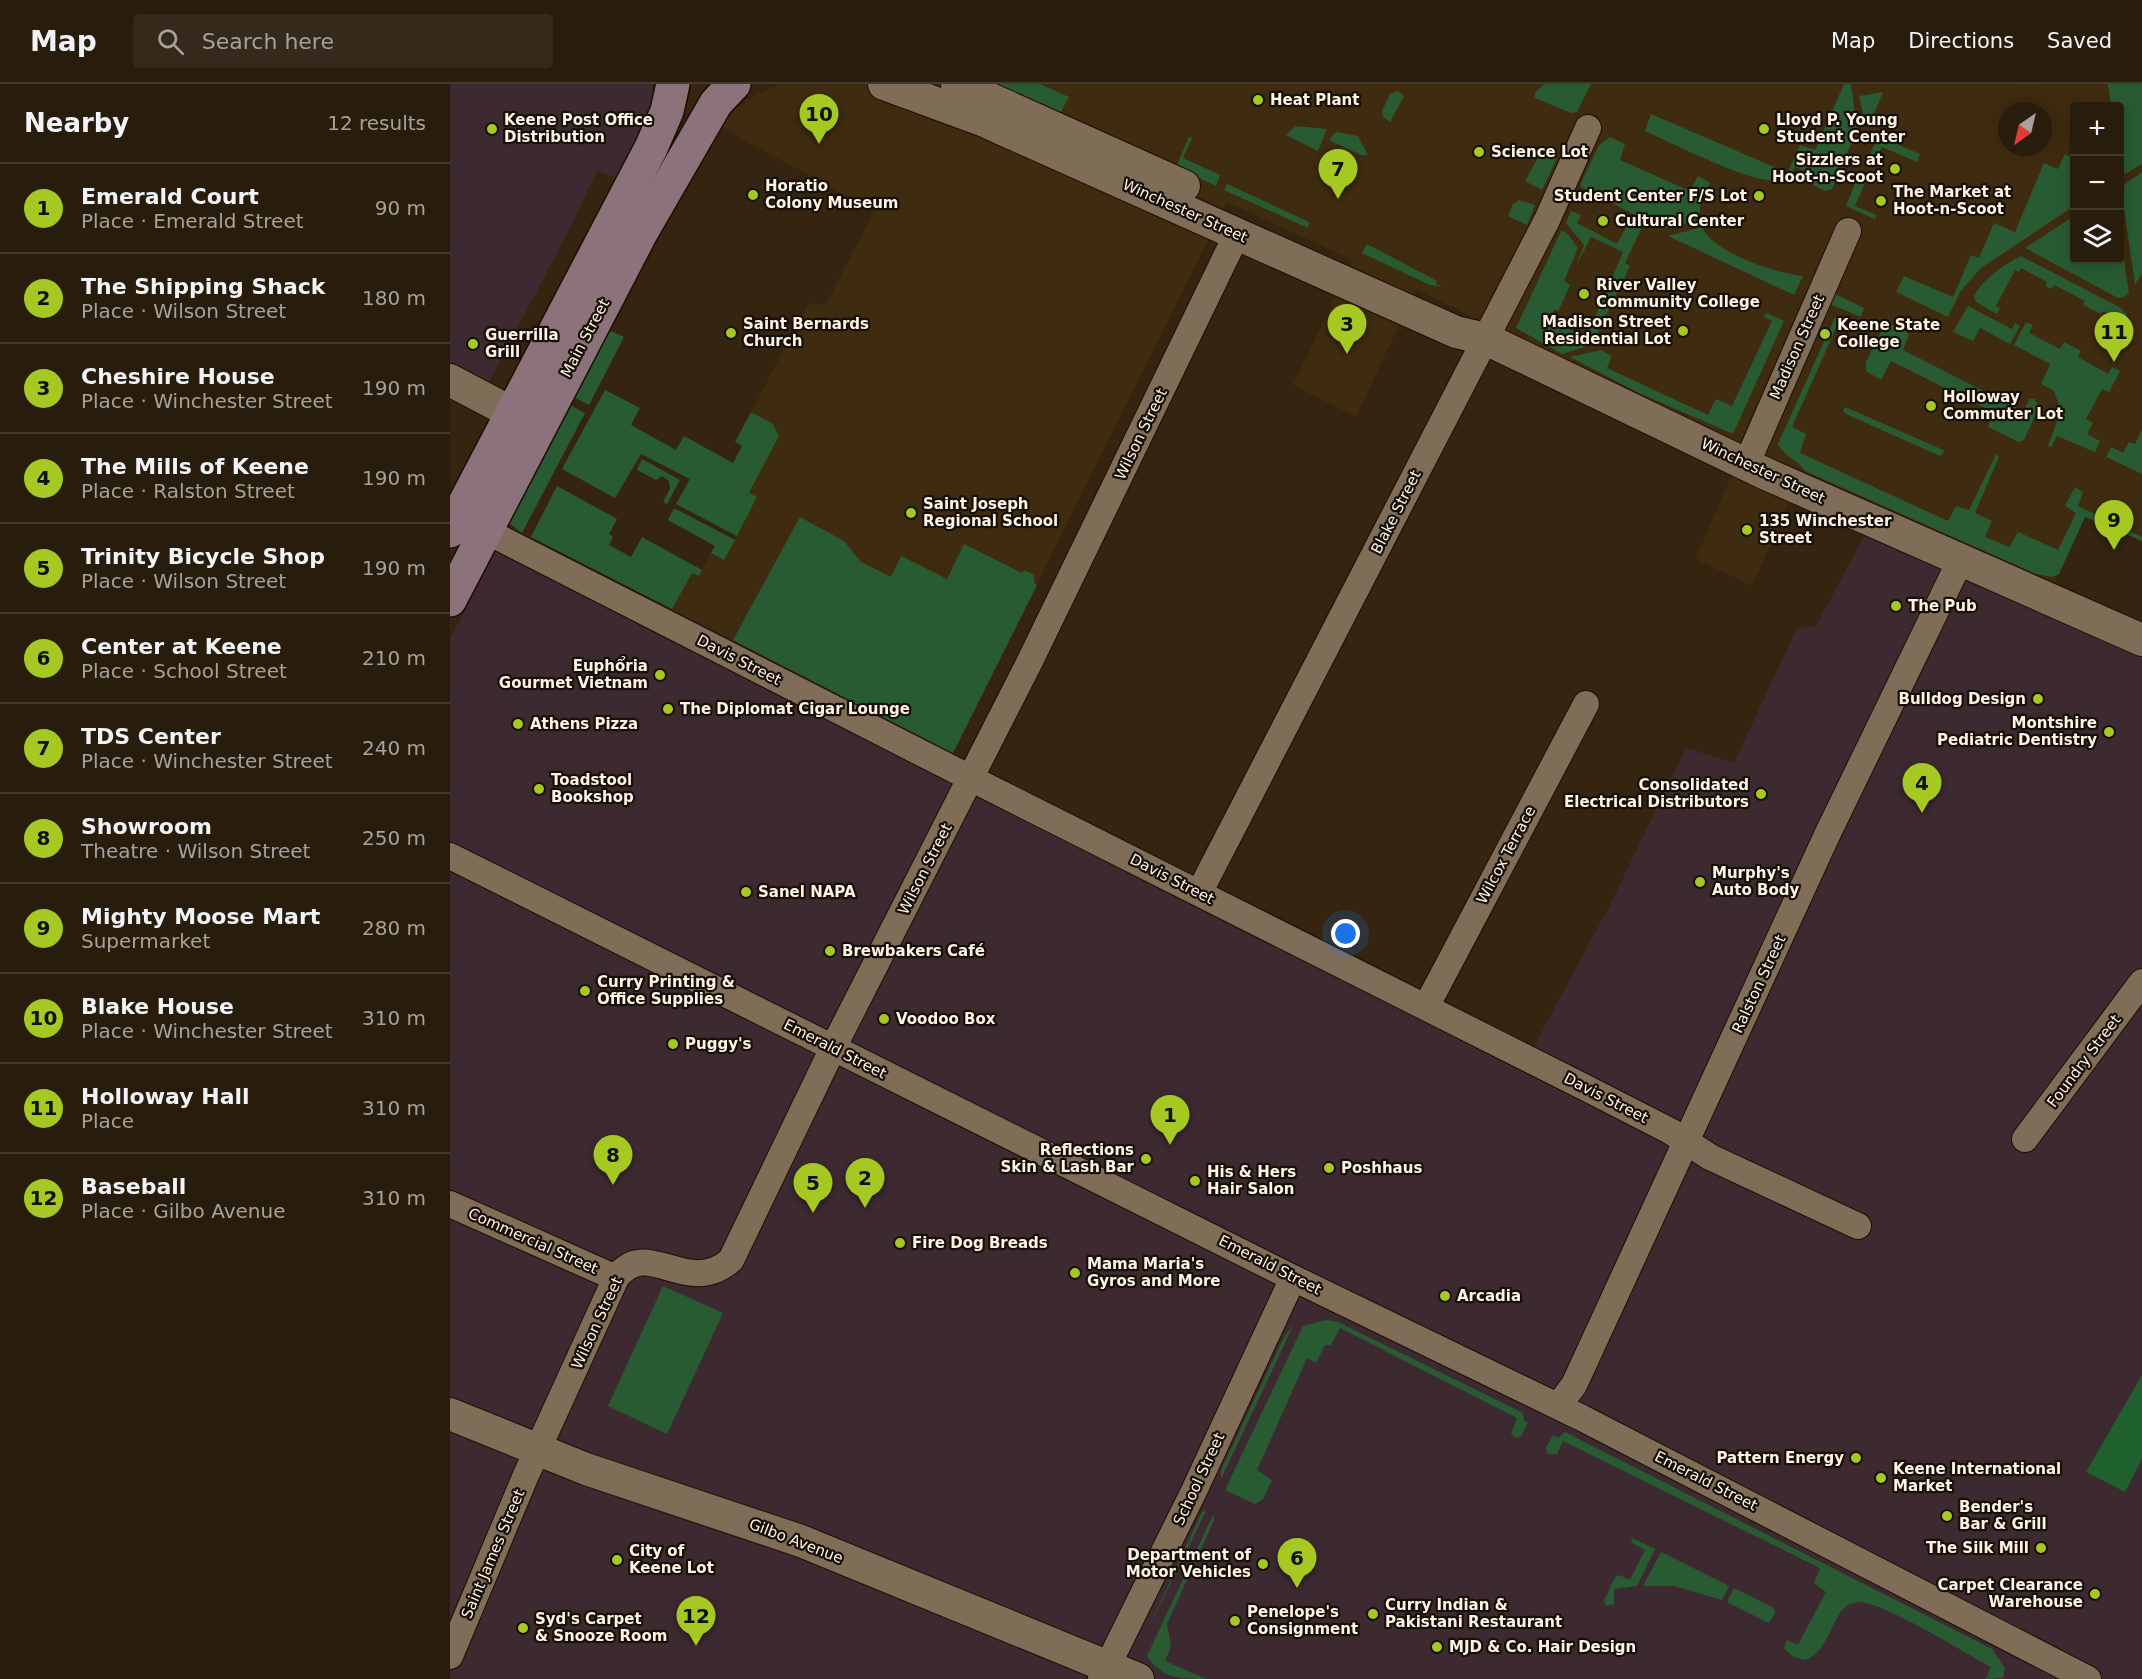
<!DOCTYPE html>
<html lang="en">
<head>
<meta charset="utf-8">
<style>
  body { margin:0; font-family:"DejaVu Sans",sans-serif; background:#34291a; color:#f1f3f6 }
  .controls { position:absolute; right:18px; top:18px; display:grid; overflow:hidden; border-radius:6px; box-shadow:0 3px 15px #0003 }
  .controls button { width:54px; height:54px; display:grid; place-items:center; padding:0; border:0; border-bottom:2px solid #443a2d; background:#281c0c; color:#f1f3f6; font:30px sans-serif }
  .compass { position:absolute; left:1548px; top:18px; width:54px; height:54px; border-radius:50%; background:#281c0c; box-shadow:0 3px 15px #0003; rotate:214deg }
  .you { position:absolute; left:896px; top:850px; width:21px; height:21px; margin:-15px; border:4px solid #fff; border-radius:50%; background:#1a73e8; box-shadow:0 0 0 9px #1a73e833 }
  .badge { display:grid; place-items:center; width:39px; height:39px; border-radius:50%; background:#a5c823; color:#111; font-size:20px; font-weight:700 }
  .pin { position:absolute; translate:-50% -50px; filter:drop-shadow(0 2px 3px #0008) }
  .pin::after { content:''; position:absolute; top:32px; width:21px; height:18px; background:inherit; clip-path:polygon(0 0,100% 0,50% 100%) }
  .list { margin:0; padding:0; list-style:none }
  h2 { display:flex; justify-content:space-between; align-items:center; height:78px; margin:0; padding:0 24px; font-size:26px }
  h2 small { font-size:20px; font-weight:400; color:#a5a19d }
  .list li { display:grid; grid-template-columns:39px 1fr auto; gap:18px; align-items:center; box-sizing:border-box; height:90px; padding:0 24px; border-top:2px solid #443a2d }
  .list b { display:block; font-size:22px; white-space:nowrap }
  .list p { margin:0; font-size:20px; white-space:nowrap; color:#a5a19d }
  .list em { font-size:20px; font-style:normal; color:#a5a19d }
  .icon { flex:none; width:33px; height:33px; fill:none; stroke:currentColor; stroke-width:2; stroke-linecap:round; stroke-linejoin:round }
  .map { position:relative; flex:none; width:1692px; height:1595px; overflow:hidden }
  header { display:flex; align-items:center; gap:36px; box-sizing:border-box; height:84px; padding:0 30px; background:#281c0c; border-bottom:2px solid #443a2d }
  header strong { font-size:28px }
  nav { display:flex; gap:33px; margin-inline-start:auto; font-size:21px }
  .search { width:420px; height:54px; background:#34291a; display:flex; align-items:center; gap:15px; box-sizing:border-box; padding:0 21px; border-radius:6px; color:#a5a19d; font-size:22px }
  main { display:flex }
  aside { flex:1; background:#281c0c }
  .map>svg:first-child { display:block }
</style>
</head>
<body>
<header>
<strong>Map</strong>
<div class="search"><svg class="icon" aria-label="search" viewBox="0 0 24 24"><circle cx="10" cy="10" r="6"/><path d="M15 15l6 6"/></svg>Search here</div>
<nav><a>Map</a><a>Directions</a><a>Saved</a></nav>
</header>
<main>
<aside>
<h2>Nearby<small>12 results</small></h2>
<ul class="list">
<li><span class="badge">1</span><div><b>Emerald Court</b><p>Place · Emerald Street</p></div><em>90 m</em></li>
<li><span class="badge">2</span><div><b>The Shipping Shack</b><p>Place · Wilson Street</p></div><em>180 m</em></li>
<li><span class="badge">3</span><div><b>Cheshire House</b><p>Place · Winchester Street</p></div><em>190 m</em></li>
<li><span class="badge">4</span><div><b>The Mills of Keene</b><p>Place · Ralston Street</p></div><em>190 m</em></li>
<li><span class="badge">5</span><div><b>Trinity Bicycle Shop</b><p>Place · Wilson Street</p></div><em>190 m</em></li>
<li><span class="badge">6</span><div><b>Center at Keene</b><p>Place · School Street</p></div><em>210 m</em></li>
<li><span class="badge">7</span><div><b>TDS Center</b><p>Place · Winchester Street</p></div><em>240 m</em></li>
<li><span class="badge">8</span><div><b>Showroom</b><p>Theatre · Wilson Street</p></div><em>250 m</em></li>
<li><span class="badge">9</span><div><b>Mighty Moose Mart</b><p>Supermarket</p></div><em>280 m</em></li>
<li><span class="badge">10</span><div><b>Blake House</b><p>Place · Winchester Street</p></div><em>310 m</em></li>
<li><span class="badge">11</span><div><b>Holloway Hall</b><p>Place</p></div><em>310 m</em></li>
<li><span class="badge">12</span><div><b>Baseball</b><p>Place · Gilbo Avenue</p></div><em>310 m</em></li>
</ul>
</aside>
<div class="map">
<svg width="1692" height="1595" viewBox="0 0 1692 1595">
  <rect width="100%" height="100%" fill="#352510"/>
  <g fill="#3d2a30">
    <polygon points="0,0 202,0 205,19 172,97 147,86 121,142 39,298 0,282"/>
    <polygon points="59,442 220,527 222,525 503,669 535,692 1083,964 1160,821 1236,664 1284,679 1347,544 1366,542 1414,452 1692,571 1692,1291 1636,1388 1675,1408 1692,1375 1692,1595 0,1595 0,555"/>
  </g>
  <path fill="#3f2b0f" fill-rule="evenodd" d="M332 0H1692V457L1635 433 1601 505 1351 393 1302 502 1245 475 1293 367 966 205 906 333 843 301 903 176 777 118 503 669 222 525 242 488 249 492 261 469 274 476 307 414 299 409 329 352 323 340 301 328 359 219 376 221 424 127 263 39 308 10ZM1624 22H1670V176H1624ZM1557 27H1593V63H1557Z"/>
  <g fill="#295b32">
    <polygon points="543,0 590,0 619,13 611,28"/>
    <polygon points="1094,0 1141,0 1127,28 1121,29 1085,14 1085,9"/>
    <polygon points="1394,0 1401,0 1407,46 1382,105 1375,107 1363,101 1366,92 1345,83 1341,92 1337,90 1350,61 1365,66"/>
    <polygon points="1658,0 1692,0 1692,80 1673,91 1670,89 1670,22 1661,22"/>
    <polygon points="948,7 954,12 940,38 933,33 932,27 940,10"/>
    <polygon points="1433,8 1424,30 1420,32 1413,30 1409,12"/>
    <path d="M1201 30 1331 86 1329 95C1315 106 1215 56 1195 47Z"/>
    <polygon points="845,42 877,45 868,67 836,51"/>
    <polygon points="886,48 908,52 918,71 911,71 879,56"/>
    <polygon points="1428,52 1470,70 1467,78 1432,63 1422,84 1415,81"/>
    <polygon points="739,53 742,54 733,74 770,91 766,102 726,83"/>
    <polygon points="1160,53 1175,60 1170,76 1240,107 1248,92 1260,99 1250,123 1250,136 1212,145 1131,103 1130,101 1149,61"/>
    <polygon points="1091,68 1107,74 1092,106 1075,97"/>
    <polygon points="1615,70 1624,74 1624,122 1531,184 1510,208 1498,233 1446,208 1454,192 1503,213 1521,171 1529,174 1544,139 1565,148 1594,79 1608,85"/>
    <polygon points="1692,88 1692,189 1685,201 1671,103"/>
    <polygon points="1407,95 1415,99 1405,122 1426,131 1425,135 1396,122"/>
    <polygon points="777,100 859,138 858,144 774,106"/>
    <polygon points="1069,116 1085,121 1077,141 1058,132 1063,120"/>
    <polygon points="1121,127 1131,131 1127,139 1167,160 1180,136 1192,143 1175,179 1180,182 1142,261 1112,270 1066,244 1111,147 1116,148 1128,164 1114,197 1120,201 1109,226 1104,226 1099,234 1104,241 1124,247 1123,250 1131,254 1140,236 1145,233 1173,168 1141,153 1126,182 1134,161 1116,139"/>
    <polygon points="1624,132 1624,176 1670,176 1670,149 1679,209 1674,213 1668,214 1575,164"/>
    <path d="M1252 143C1262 168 1327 190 1353 192L1344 211 1218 152Z"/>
    <polygon points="917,160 987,197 986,200 993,203 980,201 912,169"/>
    <path d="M1571 172 1671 224 1677 231 1674 238 1653 227 1651 230 1633 221 1635 217 1604 201 1601 205 1595 202 1597 198 1571 184 1569 188 1565 186 1546 222 1550 224 1547 230 1526 218 1524 212C1534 194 1553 181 1571 172Z"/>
    <polygon points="1385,210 1414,224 1411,233 1378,219"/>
    <polygon points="1518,222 1562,245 1565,239 1570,242 1560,260 1530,244 1523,257 1503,248"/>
    <polygon points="1317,229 1334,237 1283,350 1189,309 1120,273 1151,266 1162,272 1157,284 1258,331 1266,315 1282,322 1322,237 1313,232"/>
    <path d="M1385 233 1390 235 1342 343 1356 350 1350 369 1498 437 1506 422 1519 426 1546 370 1549 373 1525 429 1542 437 1535 453 1559 463 1568 448 1608 466 1626 429 1615 422 1625 403 1633 408 1628 422 1692 453V457L1635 433 1609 490 1602 493 1586 490 1355 387C1347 375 1331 370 1328 360Z"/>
    <polygon points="1576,238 1583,241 1579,249 1610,265 1614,258 1631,267 1628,273 1658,290 1662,283 1670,287 1659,308 1652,305 1636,335 1643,339 1637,350 1650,357 1645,368 1607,352 1601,363 1598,362 1611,326 1604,307 1591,300 1600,280 1564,261"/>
    <polygon points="1435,240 1444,241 1459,250 1453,266 1573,327 1580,315 1584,315 1589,323 1574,356 1569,358 1538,343 1543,328 1441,277 1431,296 1416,287 1416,278"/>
    <polygon points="161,247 174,253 139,321 122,312 158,248"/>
    <polygon points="155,306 190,324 181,341 226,366 234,352 283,379 292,362 285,358 301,328 323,340 329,352 299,409 307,413 287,452 226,420 240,395 191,370 165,414 112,385"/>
    <polygon points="118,320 135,329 72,449 60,440 60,433"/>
    <polygon points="1395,323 1489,364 1494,367 1493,370 1490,372 1396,330 1393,327"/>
    <polygon points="1692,346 1692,390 1656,373 1661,363 1673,369 1679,358 1685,360"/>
    <polygon points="192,375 230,396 217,420 213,418 220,405 219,397 212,392 206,396 187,386"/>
    <polygon points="107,402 167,435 159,450 163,453 159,461 181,473 192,453 252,486 249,492 242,489 222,525 81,453"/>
    <polygon points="224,424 285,456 274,476 261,469 265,462 218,436"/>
    <polygon points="350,433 394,457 411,478 441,493 451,472 497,495 514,460 572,489 574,486 584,491 584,499 587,501 503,669 283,556"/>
    <polygon points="213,1202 273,1229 217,1350 158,1322"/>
    <polygon points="876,1236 888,1238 1073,1329 1074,1337 1078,1338 1071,1352 1066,1354 1061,1350 1067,1334 890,1244 881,1261 875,1261 866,1279 857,1274 807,1386 822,1396 813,1415 805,1420 775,1406 853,1242"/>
    <polygon points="843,1242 771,1395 771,1386 834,1253"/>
    <path d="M1115 1348 1542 1565 1555 1584 1553 1594 1536 1595 1541 1583C1513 1568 1436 1519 1409 1518 1401 1518 1394 1523 1390 1529 1380 1544 1374 1570 1355 1576L1342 1572 1334 1564 1337 1556 1348 1561 1376 1508 1364 1499 1370 1484 1113 1357 1107 1370H1098L1096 1364 1103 1351 1108 1354Z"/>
    <polygon points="753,1427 756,1427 696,1549 751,1430"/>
    <path d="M763 1431 764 1436 717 1540 721 1562 715 1577 756 1595C731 1595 712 1595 697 1572Z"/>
    <polygon points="1182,1454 1205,1465 1187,1502 1164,1505 1164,1520 1156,1522 1154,1517 1165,1493 1169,1491 1180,1496 1195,1466 1181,1458"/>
    <polygon points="1211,1468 1279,1502 1272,1516 1224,1502 1193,1502"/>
    <polygon points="1284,1504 1324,1524 1325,1529 1319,1539 1277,1518"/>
  </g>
  <polygon fill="#1f612e" points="1692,1291 1692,1375 1675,1408 1636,1388"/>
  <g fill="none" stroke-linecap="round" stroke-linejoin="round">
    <g stroke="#1c0e00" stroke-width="28">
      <g id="minor">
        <polyline points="1297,379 1398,147"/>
        <polyline points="36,447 536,702 1136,1004 1220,1047 1260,1073 1408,1142"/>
        <polyline points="0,772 843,1194 1132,1334 1638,1595"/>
        <polyline points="749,809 1097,136 1138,44"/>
        <polyline points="976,923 1136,620"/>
        <polyline points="1575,1055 1692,898"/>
        <polyline points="0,1120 166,1194"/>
        <polyline points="1108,1322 1124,1301 1377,751 1510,477"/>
        <path d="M0 1572 76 1391 166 1194C198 1151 236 1215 281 1176L383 964 581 575 787 150"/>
        <polyline points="651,1595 744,1407 843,1194"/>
      </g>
    </g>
    <g stroke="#1c0e00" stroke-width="34">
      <g id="tertiary">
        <polyline points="434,0 532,36 1006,248 1036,255 1314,389 1692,556"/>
        <polyline points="507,0 734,102"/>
        <polyline points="0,296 62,329"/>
        <polyline points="0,1330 136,1385 351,1457 688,1595"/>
      </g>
    </g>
    <g stroke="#1c0e00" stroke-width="36">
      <g id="secondary">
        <polyline points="0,447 201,64 217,27 223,0"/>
        <polyline points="0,516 191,149 266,19 284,0"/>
      </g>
    </g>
    <use href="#minor" stroke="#806d57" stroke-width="26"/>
    <use href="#tertiary" stroke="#806d57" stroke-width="32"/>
    <use href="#secondary" stroke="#8c737b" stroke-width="33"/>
  </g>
  <g fill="#a5c823" stroke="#171007" stroke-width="2">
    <circle cx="808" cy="16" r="6"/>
    <circle cx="42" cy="45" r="6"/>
    <circle cx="1314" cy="45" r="6"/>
    <circle cx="1029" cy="68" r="6"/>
    <circle cx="1445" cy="85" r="6"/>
    <circle cx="303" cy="111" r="6"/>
    <circle cx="1309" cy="112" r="6"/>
    <circle cx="1431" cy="117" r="6"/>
    <circle cx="1153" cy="137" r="6"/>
    <circle cx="1134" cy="210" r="6"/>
    <circle cx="1233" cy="247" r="6"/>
    <circle cx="281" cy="249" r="6"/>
    <circle cx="1375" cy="250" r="6"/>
    <circle cx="23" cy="260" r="6"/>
    <circle cx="1481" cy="322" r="6"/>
    <circle cx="461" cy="429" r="6"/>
    <circle cx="1297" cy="446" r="6"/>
    <circle cx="1446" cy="522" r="6"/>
    <circle cx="210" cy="591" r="6"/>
    <circle cx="1588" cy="615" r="6"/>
    <circle cx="218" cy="625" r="6"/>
    <circle cx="68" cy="640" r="6"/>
    <circle cx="1659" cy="648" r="6"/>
    <circle cx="89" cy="705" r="6"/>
    <circle cx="1311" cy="710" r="6"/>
    <circle cx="1250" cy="798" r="6"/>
    <circle cx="296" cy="808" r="6"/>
    <circle cx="380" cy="867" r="6"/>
    <circle cx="135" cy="907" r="6"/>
    <circle cx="434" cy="935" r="6"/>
    <circle cx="223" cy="960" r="6"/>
    <circle cx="696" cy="1075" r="6"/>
    <circle cx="879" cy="1084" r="6"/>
    <circle cx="745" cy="1097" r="6"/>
    <circle cx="450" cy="1159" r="6"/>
    <circle cx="625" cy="1189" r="6"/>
    <circle cx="995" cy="1212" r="6"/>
    <circle cx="1406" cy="1374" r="6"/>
    <circle cx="1431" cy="1394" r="6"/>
    <circle cx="1497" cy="1432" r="6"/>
    <circle cx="1591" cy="1464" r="6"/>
    <circle cx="167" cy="1476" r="6"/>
    <circle cx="813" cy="1480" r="6"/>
    <circle cx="1645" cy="1510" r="6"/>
    <circle cx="923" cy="1530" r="6"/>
    <circle cx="785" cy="1537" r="6"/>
    <circle cx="73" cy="1544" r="6"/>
    <circle cx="987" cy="1563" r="6"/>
  </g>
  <g text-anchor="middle" stroke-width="4.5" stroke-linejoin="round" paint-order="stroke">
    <g font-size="15" font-weight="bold" fill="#fef3e6" stroke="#171007" text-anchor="start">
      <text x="820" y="21">Heat Plant</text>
      <text x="54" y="41">Keene Post Office<tspan x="54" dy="17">Distribution</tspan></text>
      <text x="1326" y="41">Lloyd P. Young<tspan x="1326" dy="17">Student Center</tspan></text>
      <text x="1041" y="73">Science Lot</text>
      <text x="1433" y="81" text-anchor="end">Sizzlers at<tspan x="1433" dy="17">Hoot-n-Scoot</tspan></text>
      <text x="315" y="107">Horatio<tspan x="315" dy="17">Colony Museum</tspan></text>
      <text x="1443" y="113">The Market at<tspan x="1443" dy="17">Hoot-n-Scoot</tspan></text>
      <text x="1297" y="117" text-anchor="end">Student Center F/S Lot</text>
      <text x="1165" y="142">Cultural Center</text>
      <text x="1146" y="206">River Valley<tspan x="1146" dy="17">Community College</tspan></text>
      <text x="1221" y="243" text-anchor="end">Madison Street<tspan x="1221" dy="17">Residential Lot</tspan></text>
      <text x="293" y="245">Saint Bernards<tspan x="293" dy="17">Church</tspan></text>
      <text x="1387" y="246">Keene State<tspan x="1387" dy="17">College</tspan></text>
      <text x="35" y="256">Guerrilla<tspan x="35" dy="17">Grill</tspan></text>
      <text x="1493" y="318">Holloway<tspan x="1493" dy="17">Commuter Lot</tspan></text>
      <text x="473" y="425">Saint Joseph<tspan x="473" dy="17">Regional School</tspan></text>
      <text x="1309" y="442">135 Winchester<tspan x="1309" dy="17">Street</tspan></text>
      <text x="1458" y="527">The Pub</text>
      <text x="198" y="587" text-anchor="end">Euphổria<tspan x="198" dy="17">Gourmet Vietnam</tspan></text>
      <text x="1576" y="620" text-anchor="end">Bulldog Design</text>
      <text x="230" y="630">The Diplomat Cigar Lounge</text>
      <text x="1647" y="644" text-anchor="end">Montshire<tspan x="1647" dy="17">Pediatric Dentistry</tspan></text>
      <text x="80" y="645">Athens Pizza</text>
      <text x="101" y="701">Toadstool<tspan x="101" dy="17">Bookshop</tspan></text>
      <text x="1299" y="706" text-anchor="end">Consolidated<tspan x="1299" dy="17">Electrical Distributors</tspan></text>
      <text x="1262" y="794">Murphy's<tspan x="1262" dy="17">Auto Body</tspan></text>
      <text x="308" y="813">Sanel NAPA</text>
      <text x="392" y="872">Brewbakers Café</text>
      <text x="147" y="903">Curry Printing &amp;<tspan x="147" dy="17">Office Supplies</tspan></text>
      <text x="446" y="940">Voodoo Box</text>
      <text x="235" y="965">Puggy's</text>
      <text x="684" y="1071" text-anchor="end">Reflections<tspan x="684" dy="17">Skin &amp; Lash Bar</tspan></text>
      <text x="891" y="1089">Poshhaus</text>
      <text x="757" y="1093">His &amp; Hers<tspan x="757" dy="17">Hair Salon</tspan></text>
      <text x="462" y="1164">Fire Dog Breads</text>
      <text x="637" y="1185">Mama Maria's<tspan x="637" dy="17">Gyros and More</tspan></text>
      <text x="1007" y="1217">Arcadia</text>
      <text x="1394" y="1379" text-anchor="end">Pattern Energy</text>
      <text x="1443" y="1390">Keene International<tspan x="1443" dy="17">Market</tspan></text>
      <text x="1509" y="1428">Bender's<tspan x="1509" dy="17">Bar &amp; Grill</tspan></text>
      <text x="1579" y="1469" text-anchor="end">The Silk Mill</text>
      <text x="179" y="1472">City of<tspan x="179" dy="17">Keene Lot</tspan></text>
      <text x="801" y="1476" text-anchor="end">Department of<tspan x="801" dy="17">Motor Vehicles</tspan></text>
      <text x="1633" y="1506" text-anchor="end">Carpet Clearance<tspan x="1633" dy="17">Warehouse</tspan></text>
      <text x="935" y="1526">Curry Indian &amp;<tspan x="935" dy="17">Pakistani Restaurant</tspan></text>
      <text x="797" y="1533">Penelope's<tspan x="797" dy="17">Consignment</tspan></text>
      <text x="85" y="1540">Syd's Carpet<tspan x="85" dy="17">&amp; Snooze Room</tspan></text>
      <text x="999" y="1568">MJD &amp; Co. Hair Design</text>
    </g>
    <g font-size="15" fill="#fef3e6" stroke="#171007">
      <text transform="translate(735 127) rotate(24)" y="5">Winchester Street</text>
      <text transform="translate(135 254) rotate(-62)" y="5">Main Street</text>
      <text transform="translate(1347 263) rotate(-66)" y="5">Madison Street</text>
      <text transform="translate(691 350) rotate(-64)" y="5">Wilson Street</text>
      <text transform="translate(1313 387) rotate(25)" y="5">Winchester Street</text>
      <text transform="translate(946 428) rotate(-63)" y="5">Blake Street</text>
      <text transform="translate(289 576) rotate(27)" y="5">Davis Street</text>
      <text transform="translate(1056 771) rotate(-62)" y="5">Wilcox Terrace</text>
      <text transform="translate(475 785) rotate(-63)" y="5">Wilson Street</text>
      <text transform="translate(722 795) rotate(27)" y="5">Davis Street</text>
      <text transform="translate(1309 900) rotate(-65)" y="5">Ralston Street</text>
      <text transform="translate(385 965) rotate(27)" y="5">Emerald Street</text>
      <text transform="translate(1634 977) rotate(-53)" y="5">Foundry Street</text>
      <text transform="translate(1156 1014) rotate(27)" y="5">Davis Street</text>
      <text transform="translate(83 1157) rotate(24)" y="5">Commercial Street</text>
      <text transform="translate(820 1181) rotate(27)" y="5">Emerald Street</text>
      <text transform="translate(147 1239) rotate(-65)" y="5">Wilson Street</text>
      <text transform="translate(749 1395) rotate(-65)" y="5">School Street</text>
      <text transform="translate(1256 1397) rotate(27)" y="5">Emerald Street</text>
      <text transform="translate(346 1457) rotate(21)" y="5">Gilbo Avenue</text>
      <text transform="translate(43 1470) rotate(-67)" y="5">Saint James Street</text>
    </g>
  </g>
</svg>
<div class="controls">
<button>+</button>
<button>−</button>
<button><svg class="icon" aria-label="layers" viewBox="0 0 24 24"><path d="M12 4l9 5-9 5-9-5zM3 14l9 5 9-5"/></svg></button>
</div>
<svg class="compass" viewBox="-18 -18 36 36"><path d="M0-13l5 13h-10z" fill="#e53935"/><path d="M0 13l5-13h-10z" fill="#a5a19d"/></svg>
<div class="you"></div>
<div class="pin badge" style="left:720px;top:1061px">1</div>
<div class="pin badge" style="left:415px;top:1124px">2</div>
<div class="pin badge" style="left:897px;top:270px">3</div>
<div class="pin badge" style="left:1472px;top:729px">4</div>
<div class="pin badge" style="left:363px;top:1129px">5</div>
<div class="pin badge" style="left:847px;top:1504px">6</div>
<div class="pin badge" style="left:888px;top:115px">7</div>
<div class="pin badge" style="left:163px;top:1101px">8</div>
<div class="pin badge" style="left:1664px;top:466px">9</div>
<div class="pin badge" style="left:369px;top:60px">10</div>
<div class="pin badge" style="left:1664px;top:278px">11</div>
<div class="pin badge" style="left:246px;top:1562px">12</div>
</div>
</main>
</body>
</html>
